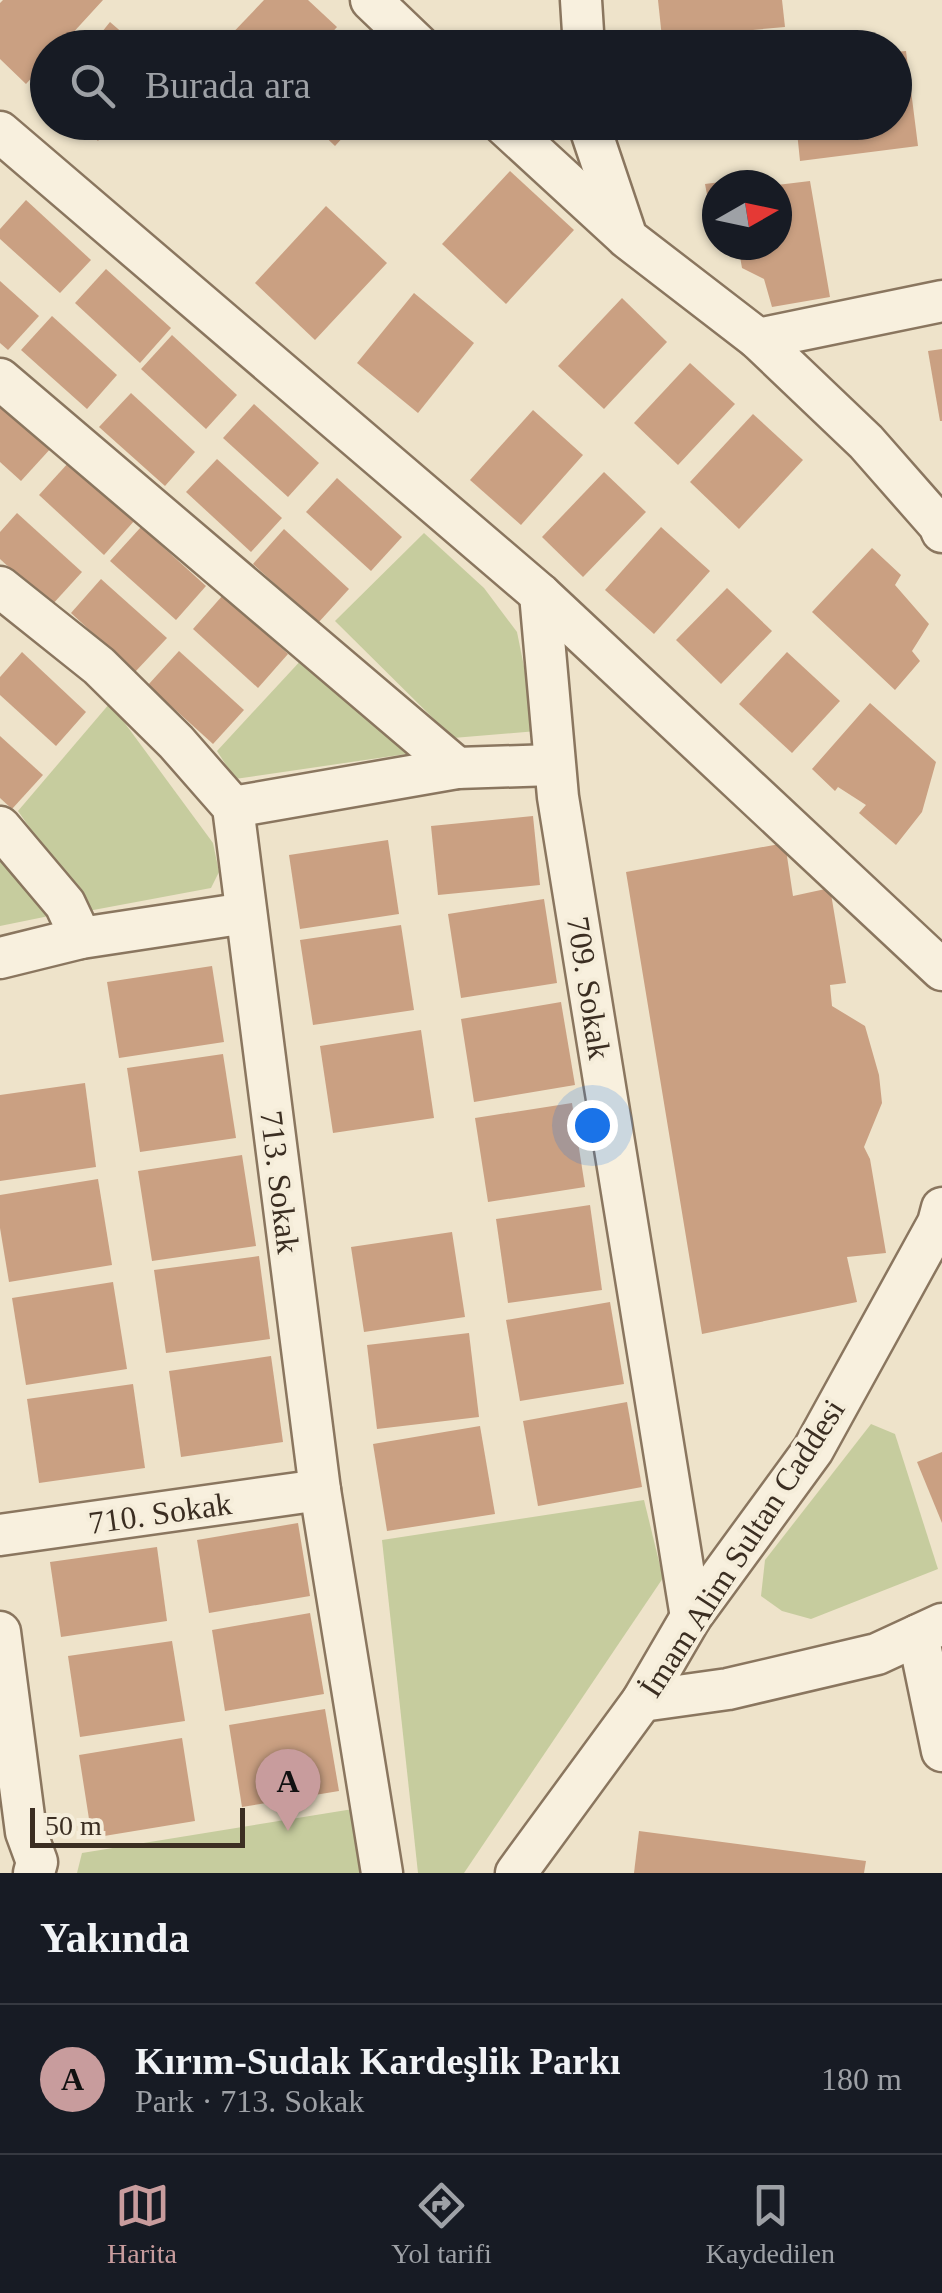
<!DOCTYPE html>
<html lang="tr">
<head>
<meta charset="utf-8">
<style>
  body { margin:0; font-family:Georgia,serif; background:#20242c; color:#f1f3f6 }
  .compass { position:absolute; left:702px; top:170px; width:90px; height:90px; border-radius:50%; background:#171b24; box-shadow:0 2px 8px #0004; rotate:81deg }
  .scale { position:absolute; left:30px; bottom:25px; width:215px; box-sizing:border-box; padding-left:10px; border:5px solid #3b2e22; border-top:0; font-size:28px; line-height:35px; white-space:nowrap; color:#3b2e22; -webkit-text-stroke:8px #f5edda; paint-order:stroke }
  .you { position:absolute; left:592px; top:1125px; width:35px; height:35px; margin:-25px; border:8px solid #fff; border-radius:50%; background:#1a73e8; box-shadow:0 0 0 15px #1a73e833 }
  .badge { display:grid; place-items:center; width:65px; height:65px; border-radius:50%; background:#c89c9d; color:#111; font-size:32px; font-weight:700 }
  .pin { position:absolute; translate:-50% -82px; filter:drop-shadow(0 2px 5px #0008) }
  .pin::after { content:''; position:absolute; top:52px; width:35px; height:30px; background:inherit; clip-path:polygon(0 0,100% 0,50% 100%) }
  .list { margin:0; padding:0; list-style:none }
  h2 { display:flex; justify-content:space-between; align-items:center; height:130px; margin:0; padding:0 40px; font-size:42px }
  h2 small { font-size:32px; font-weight:400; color:#9ea1a6 }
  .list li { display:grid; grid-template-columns:65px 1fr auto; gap:30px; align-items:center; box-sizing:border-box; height:150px; padding:0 40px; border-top:2px solid #363941 }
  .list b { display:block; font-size:38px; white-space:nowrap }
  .list p { margin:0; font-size:32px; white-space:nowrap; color:#9ea1a6 }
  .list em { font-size:32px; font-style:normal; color:#9ea1a6 }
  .icon { flex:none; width:55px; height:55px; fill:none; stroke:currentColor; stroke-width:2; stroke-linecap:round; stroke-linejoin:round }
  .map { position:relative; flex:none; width:942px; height:1873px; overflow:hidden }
  .search { position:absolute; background:#171b24; box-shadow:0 2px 8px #0004; left:30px; right:30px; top:30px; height:110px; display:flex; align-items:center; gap:25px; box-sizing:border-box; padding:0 35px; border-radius:55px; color:#9ea1a6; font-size:38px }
  .sheet { height:280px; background:#171b24 }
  nav { display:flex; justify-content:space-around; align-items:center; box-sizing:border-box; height:140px; border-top:2px solid #363941; background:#171b24; font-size:28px; color:#9ea1a6 }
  nav a { display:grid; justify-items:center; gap:5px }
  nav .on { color:#c89c9d }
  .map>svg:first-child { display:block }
</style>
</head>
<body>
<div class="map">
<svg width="942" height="1873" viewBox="0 0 942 1873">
  <rect width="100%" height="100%" fill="#eee3ca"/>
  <g fill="#c6cc9e">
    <polygon points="424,533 484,588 517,632 537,731 453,738 335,621"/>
    <polygon points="304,657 413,753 235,779 217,751"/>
    <polygon points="110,703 213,843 219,872 211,888 88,911 18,811"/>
    <polygon points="0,853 49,916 0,926"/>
    <polygon points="871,1424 895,1434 938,1569 811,1619 782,1611 761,1596 765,1560"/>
    <polygon points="644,1500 663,1578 464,1873 418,1873 382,1540"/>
    <polygon points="353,1809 365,1873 77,1873 82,1853"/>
  </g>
  <g fill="#caa082">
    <polygon points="3,0 103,0 59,48 48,48 48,60 26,84 0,59 0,3"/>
    <polygon points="264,0 308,0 337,27 318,48 230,48 224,42"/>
    <polygon points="658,0 782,0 785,27 662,38"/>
    <polygon points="110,22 140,48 89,48"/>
    <polygon points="906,51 918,146 800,161 796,122 894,122 894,52"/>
    <polygon points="76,122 114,122 98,141"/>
    <polygon points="310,122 357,122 335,146"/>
    <polygon points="510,171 574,230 506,304 442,244"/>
    <polygon points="768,176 771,185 717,185 717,226 713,226 705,184"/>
    <polygon points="810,181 830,297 772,307 764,279 742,268 738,245 777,245 777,185"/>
    <polygon points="26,200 91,260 60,293 0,239 0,229"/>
    <polygon points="326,206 387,263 315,340 255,283"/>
    <polygon points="106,269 171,328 140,363 75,303"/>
    <polygon points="0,281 39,316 8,350 0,343"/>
    <polygon points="414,293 474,343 418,413 357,363"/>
    <polygon points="622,298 667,342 604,409 558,366"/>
    <polygon points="52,316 117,375 87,409 21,350"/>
    <polygon points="172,335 237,395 206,429 141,369"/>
    <polygon points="942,349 942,421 940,421 928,351"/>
    <polygon points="690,363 735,404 678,465 634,423"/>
    <polygon points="131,393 195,452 165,486 99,427"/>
    <polygon points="0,399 52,447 21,481 0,462"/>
    <polygon points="254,404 319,463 288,497 223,438"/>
    <polygon points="533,410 583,455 521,525 470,480"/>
    <polygon points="753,414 803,460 739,529 690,482"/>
    <polygon points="217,459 282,518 251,552 186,492"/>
    <polygon points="70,461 135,520 104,555 39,495"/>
    <polygon points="604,472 646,512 583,577 542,537"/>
    <polygon points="337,478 402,537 371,571 306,512"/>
    <polygon points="17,513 82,572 51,606 0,559 0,532"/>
    <polygon points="141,527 206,586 176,620 110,561"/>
    <polygon points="661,527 710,571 654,634 605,590"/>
    <polygon points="284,529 349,589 318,623 253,564"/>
    <polygon points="872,548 901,575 895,585 929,624 912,651 920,661 895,690 812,612"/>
    <polygon points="101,579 167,638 135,672 71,613"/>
    <polygon points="727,588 772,631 721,684 676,640"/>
    <polygon points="223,595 288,654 258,688 193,629"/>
    <polygon points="179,651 244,710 213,744 148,685"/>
    <polygon points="22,652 86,712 56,746 0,695 0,677"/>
    <polygon points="787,652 840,701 792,753 739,704"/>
    <polygon points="870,703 936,762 922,812 896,845 859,813 866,805 838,787 835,791 812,769"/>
    <polygon points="0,736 43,775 12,809 0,798"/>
    <polygon points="533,816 540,885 438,895 431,826"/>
    <polygon points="388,840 399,914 300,929 289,855"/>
    <polygon points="785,843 793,896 830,888 846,983 830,985 832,1006 865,1026 879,1075 882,1103 864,1147 870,1159 886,1253 847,1257 857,1302 702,1334 626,872"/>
    <polygon points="544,899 557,983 461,998 448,914"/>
    <polygon points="401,925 414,1010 313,1025 300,940"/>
    <polygon points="212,966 224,1042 119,1058 107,982"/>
    <polygon points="561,1002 575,1085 474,1102 461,1019"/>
    <polygon points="421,1030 434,1118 333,1133 320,1046"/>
    <polygon points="223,1054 236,1138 140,1152 127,1068"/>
    <polygon points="85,1083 96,1167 0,1181 0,1095"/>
    <polygon points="572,1103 585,1187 488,1202 475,1118"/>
    <polygon points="242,1155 256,1246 152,1261 138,1171"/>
    <polygon points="98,1179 112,1265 9,1282 0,1228 0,1195"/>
    <polygon points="590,1205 602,1290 508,1303 496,1219"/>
    <polygon points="452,1232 465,1317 364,1332 351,1247"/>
    <polygon points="259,1256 270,1339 166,1353 154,1270"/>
    <polygon points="113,1282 127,1369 26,1385 12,1298"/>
    <polygon points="610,1302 624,1384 520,1401 506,1320"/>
    <polygon points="469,1333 479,1417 377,1429 367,1345"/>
    <polygon points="271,1356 283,1442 181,1457 169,1371"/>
    <polygon points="133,1384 145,1468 39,1483 27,1399"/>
    <polygon points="627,1402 642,1487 538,1506 523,1421"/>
    <polygon points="480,1426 495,1514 387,1531 373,1444"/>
    <polygon points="942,1452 942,1523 917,1462"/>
    <polygon points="298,1523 310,1596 209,1613 197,1540"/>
    <polygon points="157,1547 167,1621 61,1637 50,1562"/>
    <polygon points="310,1613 324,1694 225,1711 212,1630"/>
    <polygon points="172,1641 185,1721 80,1737 68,1656"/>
    <polygon points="325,1709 339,1791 242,1807 229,1725"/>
    <polygon points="182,1738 195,1821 92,1838 79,1755"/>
    <polygon points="639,1831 866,1861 864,1873 634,1873"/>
  </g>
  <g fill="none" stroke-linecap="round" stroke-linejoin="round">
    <g stroke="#8a765f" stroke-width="45">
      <g id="minor">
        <polyline points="371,0 421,48"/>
        <polyline points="581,0 584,48"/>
        <polyline points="501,122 624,235"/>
        <polyline points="588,122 627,238 758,339 866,442 939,525 942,532"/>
        <polyline points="0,132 540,594 942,970"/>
        <polyline points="758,339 942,301"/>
        <polyline points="0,379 457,768"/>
        <polyline points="0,587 99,666 176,742 233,807 320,1490 382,1873"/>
        <polyline points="540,594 558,797 691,1617"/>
        <polyline points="233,807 457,768 553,765"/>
        <polyline points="0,827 65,904 81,938"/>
        <polyline points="0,958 81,938 246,913"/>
        <polyline points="0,1535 320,1490"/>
        <polyline points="0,1632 26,1832 37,1862 34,1873"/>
        <polyline points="918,1635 942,1751"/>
        <polyline points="642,1701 728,1689 877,1654 942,1624"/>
        <polyline points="516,1873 642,1701 691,1617 813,1450 938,1223 942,1208"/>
      </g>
    </g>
    <use href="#minor" stroke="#f8f0de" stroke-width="40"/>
  </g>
  <g text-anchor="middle" stroke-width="8" stroke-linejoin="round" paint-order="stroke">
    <g font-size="32" fill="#3b2e22" stroke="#f5edda">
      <text transform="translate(589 988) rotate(81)" y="11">709. Sokak</text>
      <text transform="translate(280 1182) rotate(83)" y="11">713. Sokak</text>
      <text transform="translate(160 1513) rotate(-8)" y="11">710. Sokak</text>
      <text transform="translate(742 1548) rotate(-57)" y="11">İmam Alim Sultan Caddesi</text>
    </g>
  </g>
</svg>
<svg class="compass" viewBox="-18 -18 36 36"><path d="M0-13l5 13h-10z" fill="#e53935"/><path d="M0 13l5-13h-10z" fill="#9ea1a6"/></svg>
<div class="scale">50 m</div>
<div class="you"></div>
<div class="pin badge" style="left:288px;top:1831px">A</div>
<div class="search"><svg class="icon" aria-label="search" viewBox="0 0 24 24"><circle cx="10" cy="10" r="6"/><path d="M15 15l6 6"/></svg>Burada ara</div>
</div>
<section class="sheet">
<h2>Yakında<small></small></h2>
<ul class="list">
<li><span class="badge">A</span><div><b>Kırım-Sudak Kardeşlik Parkı</b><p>Park · 713. Sokak</p></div><em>180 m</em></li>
</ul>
</section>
<nav>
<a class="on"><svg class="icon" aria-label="map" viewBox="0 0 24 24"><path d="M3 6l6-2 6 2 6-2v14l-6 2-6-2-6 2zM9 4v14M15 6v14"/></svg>Harita</a>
<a><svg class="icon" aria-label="directions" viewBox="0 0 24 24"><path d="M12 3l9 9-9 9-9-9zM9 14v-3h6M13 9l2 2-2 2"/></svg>Yol tarifi</a>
<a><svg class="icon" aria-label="saved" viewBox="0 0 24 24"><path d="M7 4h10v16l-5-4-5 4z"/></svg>Kaydedilen</a>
</nav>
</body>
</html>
